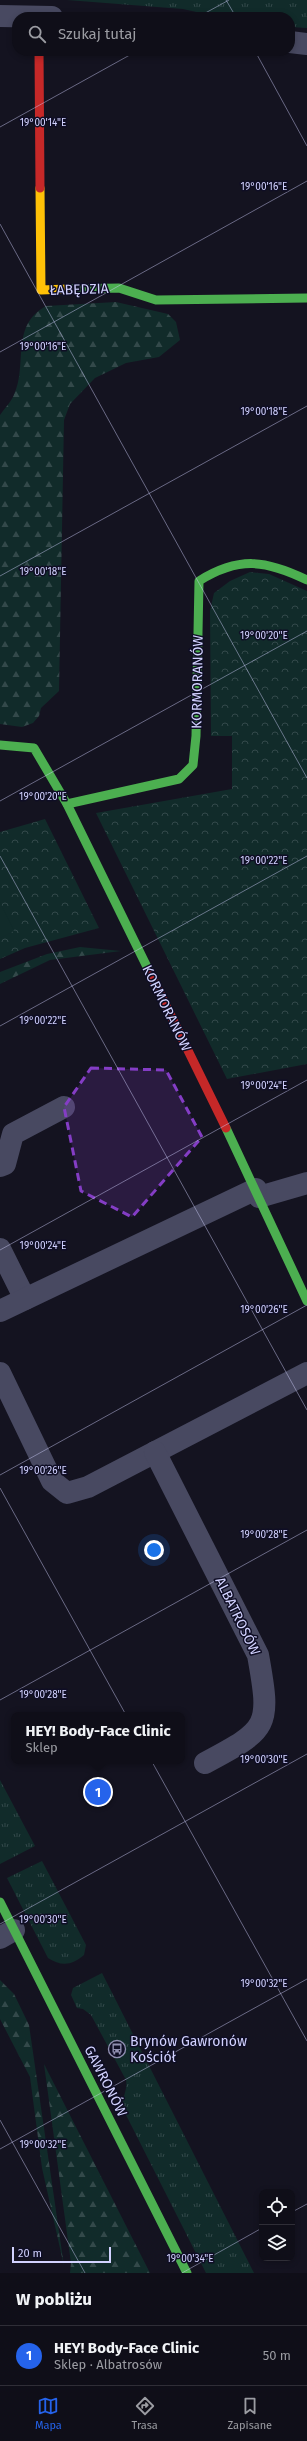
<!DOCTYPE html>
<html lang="pl">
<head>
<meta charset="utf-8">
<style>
  body { margin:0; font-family:"Fira Sans",sans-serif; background:#1d1c25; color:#f1f3f6 }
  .controls { position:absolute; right:12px; bottom:12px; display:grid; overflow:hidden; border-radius:8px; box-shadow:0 2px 6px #0003 }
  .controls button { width:36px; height:36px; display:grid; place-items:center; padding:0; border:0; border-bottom:1px solid #2f2e37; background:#0f0e18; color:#f1f3f6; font:20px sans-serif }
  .scale { position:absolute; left:12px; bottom:10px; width:99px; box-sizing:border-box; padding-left:4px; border:2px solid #d2d2ff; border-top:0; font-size:11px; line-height:14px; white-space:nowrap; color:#d2d2ff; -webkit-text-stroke:3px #0f0e25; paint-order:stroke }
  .you { position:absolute; left:154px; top:1550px; width:14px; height:14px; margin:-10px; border:3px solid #fff; border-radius:50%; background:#1a73e8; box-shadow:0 0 0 6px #1a73e833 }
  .badge { display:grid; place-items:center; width:26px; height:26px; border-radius:50%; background:#2563eb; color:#fff; font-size:13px; font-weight:700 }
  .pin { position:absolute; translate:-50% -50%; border:2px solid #fff; box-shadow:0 1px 4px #0006 }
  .popup { position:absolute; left:11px; top:1712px; width:174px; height:52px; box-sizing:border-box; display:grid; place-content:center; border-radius:8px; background:#0f0e18; filter:drop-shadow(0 1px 3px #0005); font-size:13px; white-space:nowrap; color:#9b9ca2 }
  .popup b { font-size:15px; color:#f1f3f6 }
  .popup::after { content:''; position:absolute; left:50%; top:100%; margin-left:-8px; border:8px solid transparent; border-top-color:#0f0e18 }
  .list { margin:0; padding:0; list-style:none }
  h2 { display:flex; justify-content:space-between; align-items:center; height:52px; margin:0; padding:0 16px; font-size:17px }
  h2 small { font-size:13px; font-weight:400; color:#9b9ca2 }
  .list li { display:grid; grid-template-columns:26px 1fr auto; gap:12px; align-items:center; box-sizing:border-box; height:60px; padding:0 16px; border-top:1px solid #2f2e37 }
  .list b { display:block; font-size:15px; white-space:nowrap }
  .list p { margin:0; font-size:13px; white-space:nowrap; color:#9b9ca2 }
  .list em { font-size:13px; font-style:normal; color:#9b9ca2 }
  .icon { flex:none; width:22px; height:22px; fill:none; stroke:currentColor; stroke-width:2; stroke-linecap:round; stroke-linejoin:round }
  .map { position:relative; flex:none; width:307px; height:2273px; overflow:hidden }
  .search { position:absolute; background:#0f0e18; box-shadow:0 2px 6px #0003; left:12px; right:12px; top:12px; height:44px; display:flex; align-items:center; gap:10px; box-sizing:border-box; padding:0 14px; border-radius:16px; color:#9b9ca2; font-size:15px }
  .sheet { height:112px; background:#0f0e18 }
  nav { display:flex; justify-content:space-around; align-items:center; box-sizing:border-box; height:56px; border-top:1px solid #2f2e37; background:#0f0e18; font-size:11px; color:#9b9ca2 }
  nav a { display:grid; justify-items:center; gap:2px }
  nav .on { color:#2563eb }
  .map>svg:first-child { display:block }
</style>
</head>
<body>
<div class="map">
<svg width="307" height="2273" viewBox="0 0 307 2273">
  <defs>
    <pattern id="grass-tufts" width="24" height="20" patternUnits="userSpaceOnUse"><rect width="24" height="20" fill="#112b2a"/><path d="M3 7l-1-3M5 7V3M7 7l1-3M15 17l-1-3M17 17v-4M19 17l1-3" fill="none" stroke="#33494a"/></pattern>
    <pattern id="forest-firs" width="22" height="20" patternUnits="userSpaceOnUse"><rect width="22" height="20" fill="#112b2a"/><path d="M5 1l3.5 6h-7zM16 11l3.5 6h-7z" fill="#33494a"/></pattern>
    <pattern id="park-crowns" width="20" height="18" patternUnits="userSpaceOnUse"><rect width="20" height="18" fill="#112b2a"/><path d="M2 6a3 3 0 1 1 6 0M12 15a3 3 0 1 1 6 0" fill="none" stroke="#33494a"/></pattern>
  </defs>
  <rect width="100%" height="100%" fill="#141320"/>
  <g fill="url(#grass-tufts)">
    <polygon points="67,0 307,0 307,28 290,27 290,17 219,17 183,9"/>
    <polygon points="0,1780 35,1846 0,1864"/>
    <path d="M42 1861 86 1945 84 1955C72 1965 62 1967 48 1958L7 1878Z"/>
    <path d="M102 1973 254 2273H206L123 2109C121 2098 128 2091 126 2080L91 2015 83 2009 77 2008 71 1995 73 1988Z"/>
  </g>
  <g fill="url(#forest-firs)">
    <path d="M116 302 168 314 176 322 180 340 159 357 126 363 95 378 70 404 64 420 59 691 41 708 39 716 33 723 22 727 0 724V415C4 409 10 403 13 397 29 366 9 326 46 306Z"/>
    <polygon points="80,947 121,951 50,960 0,984 0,972 47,954"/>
    <polygon points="0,1980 14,1994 29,2025 64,2266 42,2168 30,2077 0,2019"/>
    <polygon points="44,2064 150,2273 70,2273 71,2263"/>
  </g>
  <g fill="url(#park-crowns)">
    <polygon points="250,572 269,574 307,591 307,1064 227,1079 96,813 232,789 232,736 211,736 210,611 214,593 230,581"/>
    <polygon points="45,819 99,928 25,948 0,959 0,832"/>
  </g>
  <polygon fill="#112b2a" points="0,902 14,931 0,938"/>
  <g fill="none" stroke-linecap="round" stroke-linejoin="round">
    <g stroke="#484961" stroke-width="22">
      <polyline points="0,16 52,17"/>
      <polyline points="290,42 307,44"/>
      <polyline points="0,1166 5,1164 13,1134 64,1107"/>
      <polyline points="259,1197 307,1183"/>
      <polyline points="0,1249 25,1299"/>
      <polyline points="0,1311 256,1189"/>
      <polyline points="0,1373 52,1481 67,1493 88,1487 307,1373"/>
      <path d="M155 1452 258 1655C271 1727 269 1729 205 1763"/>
      <polyline points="0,1938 14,1930"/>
    </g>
    <g stroke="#4caf50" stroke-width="9">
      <polyline points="68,289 119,288 156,300 307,298"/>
      <polyline points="0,745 34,748 67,804 150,973"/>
      <path d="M67 804 179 779 193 765 196 736 199 581C239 556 266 560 307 580"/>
      <polyline points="226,1128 307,1301"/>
      <polyline points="0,1902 187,2273"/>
    </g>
    <polyline stroke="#ffc107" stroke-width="9" points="40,188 41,290 68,289"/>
    <g stroke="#c62828" stroke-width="9">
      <polyline points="39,51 40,188"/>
      <polyline points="150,973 226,1128"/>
    </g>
  </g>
  <path fill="#843dc5" fill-opacity="0.2" stroke="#843dc5" stroke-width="3" stroke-dasharray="8 5" stroke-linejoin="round" d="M91 1068 166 1070 202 1137 132 1217 81 1191 64 1107Z"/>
  <path fill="none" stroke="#d2d2ff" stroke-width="1" stroke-opacity="0.45" d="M226 0 236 17M198 17 229 0M255 51 307 146M0 127 137 51M0 224 307 778M0 352 307 181M0 576 307 406M0 801 307 631M0 856 307 1410M0 1026 307 856M0 1250 307 1080M0 1475 307 1305M0 1488 307 2041M0 1700 307 1530M0 1924 307 1754M0 2120 85 2273M0 2149 307 1979M292 2212 307 2204M182 2273 262 2228"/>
  <defs>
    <g id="bus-ring" transform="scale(0.9)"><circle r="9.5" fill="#0f0e25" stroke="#908fb1" stroke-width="1.5"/><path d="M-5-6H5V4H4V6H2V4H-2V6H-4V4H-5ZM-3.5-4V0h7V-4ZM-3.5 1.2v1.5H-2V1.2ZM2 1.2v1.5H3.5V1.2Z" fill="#908fb1"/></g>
  </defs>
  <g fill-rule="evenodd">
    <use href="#bus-ring" x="117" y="2049"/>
  </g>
  <g text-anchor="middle" stroke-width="3" stroke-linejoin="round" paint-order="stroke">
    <g font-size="14" fill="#d2d2ff" stroke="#0f0e25">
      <text transform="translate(79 289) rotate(-2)" y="5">ŁABĘDZIA</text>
      <text transform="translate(197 682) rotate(-89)" y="5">KORMORANÓW</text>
      <text transform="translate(167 1008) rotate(64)" y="5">KORMORANÓW</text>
      <text transform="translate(238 1616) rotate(64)" y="5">ALBATROSÓW</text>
      <text transform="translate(106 2081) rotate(63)" y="5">GAWRONÓW</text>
    </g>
    <g font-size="14" fill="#d2d2ff" stroke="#0f0e25" text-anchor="start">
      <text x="130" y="2046">Brynów Gawronów<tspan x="130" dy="16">Kościół</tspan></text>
    </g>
  </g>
  <g font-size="10" text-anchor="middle" fill="#d2d2ff" stroke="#0f0e25" stroke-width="3" stroke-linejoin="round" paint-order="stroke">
    <text x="43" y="126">19°00'14"E</text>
    <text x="264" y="190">19°00'16"E</text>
    <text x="43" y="350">19°00'16"E</text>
    <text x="264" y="415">19°00'18"E</text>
    <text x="43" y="575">19°00'18"E</text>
    <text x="264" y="639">19°00'20"E</text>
    <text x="43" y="800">19°00'20"E</text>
    <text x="264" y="864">19°00'22"E</text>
    <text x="43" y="1024">19°00'22"E</text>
    <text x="264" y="1089">19°00'24"E</text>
    <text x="43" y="1249">19°00'24"E</text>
    <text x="264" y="1313">19°00'26"E</text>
    <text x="43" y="1474">19°00'26"E</text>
    <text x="264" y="1538">19°00'28"E</text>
    <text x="43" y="1698">19°00'28"E</text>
    <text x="264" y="1763">19°00'30"E</text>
    <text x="43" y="1923">19°00'30"E</text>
    <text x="264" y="1987">19°00'32"E</text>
    <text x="43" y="2148">19°00'32"E</text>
    <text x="190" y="2262">19°00'34"E</text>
  </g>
</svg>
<div class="controls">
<button><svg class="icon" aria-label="locate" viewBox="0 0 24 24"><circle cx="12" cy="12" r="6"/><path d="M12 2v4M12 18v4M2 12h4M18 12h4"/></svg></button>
<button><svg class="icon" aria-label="layers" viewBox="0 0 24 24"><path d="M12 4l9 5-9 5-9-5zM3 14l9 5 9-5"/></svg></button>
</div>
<div class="scale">20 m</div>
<div class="you"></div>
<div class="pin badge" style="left:98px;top:1792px">1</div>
<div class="popup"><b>HEY! Body-Face Clinic</b>Sklep</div>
<div class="search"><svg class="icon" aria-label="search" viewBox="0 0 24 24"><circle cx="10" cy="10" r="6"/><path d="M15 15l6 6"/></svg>Szukaj tutaj</div>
</div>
<section class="sheet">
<h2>W pobliżu<small></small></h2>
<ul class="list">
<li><span class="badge">1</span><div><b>HEY! Body-Face Clinic</b><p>Sklep · Albatrosów</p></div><em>50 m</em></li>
</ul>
</section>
<nav>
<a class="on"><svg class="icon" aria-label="map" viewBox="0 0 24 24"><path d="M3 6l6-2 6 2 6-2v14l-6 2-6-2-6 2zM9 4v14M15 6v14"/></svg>Mapa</a>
<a><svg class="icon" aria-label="directions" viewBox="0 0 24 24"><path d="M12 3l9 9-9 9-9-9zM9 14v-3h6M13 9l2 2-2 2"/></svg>Trasa</a>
<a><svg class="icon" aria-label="saved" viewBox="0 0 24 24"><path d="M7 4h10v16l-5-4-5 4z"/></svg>Zapisane</a>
</nav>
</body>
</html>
